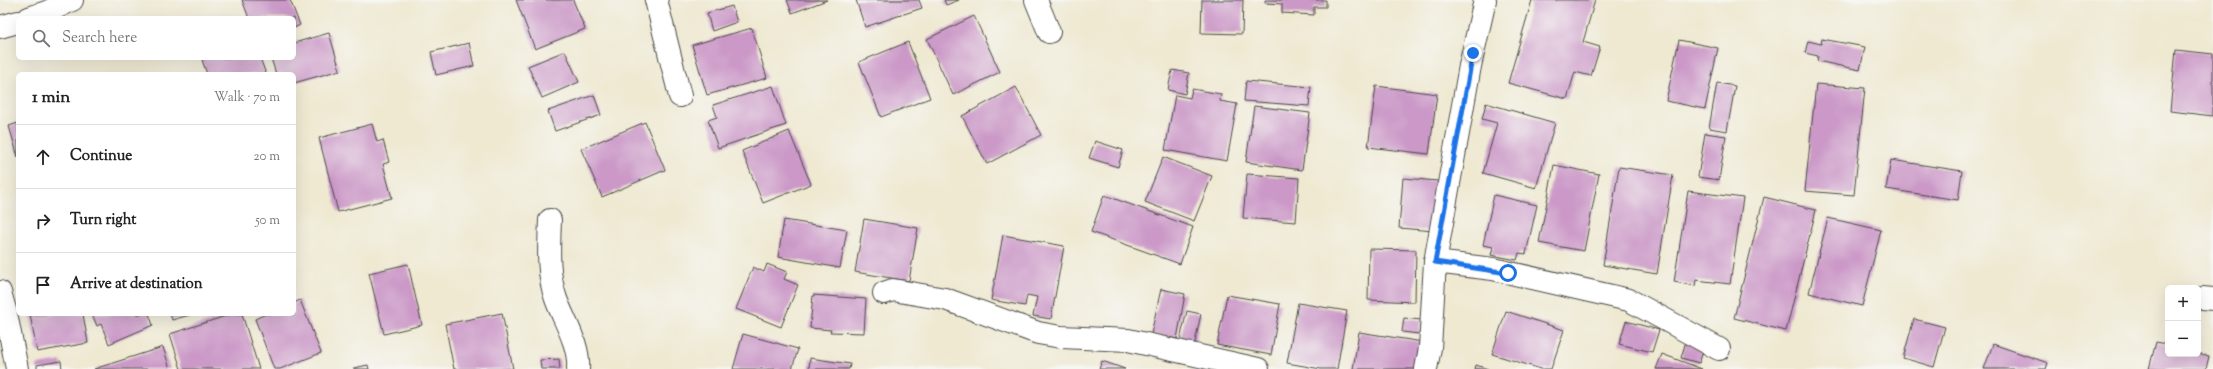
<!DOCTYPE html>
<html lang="en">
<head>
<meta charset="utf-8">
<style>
  body { margin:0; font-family:"Sorts Mill Goudy",serif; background:#f6f6f6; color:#222 }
  .controls { position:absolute; right:12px; bottom:12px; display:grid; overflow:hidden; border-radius:6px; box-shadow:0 4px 16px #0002 }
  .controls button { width:36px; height:36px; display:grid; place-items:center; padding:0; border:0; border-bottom:1px solid #e0e0e0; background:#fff; color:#222; font:20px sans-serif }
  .stop { position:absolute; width:12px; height:12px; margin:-9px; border:3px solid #1a73e8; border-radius:50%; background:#fff }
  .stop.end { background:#1a73e8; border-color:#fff; box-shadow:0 1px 4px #0008 }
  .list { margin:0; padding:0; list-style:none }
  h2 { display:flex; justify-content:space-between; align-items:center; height:52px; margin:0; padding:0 16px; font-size:17px }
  h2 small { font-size:13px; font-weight:400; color:#767676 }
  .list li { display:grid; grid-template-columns:26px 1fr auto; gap:12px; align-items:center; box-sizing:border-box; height:64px; padding:0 16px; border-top:1px solid #e0e0e0 }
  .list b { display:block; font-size:15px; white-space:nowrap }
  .list em { font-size:13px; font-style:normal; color:#767676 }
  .icon { flex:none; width:22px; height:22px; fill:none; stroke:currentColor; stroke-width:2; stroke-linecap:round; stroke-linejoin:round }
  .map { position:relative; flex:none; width:2213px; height:369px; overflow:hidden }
  .search { position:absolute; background:#fff; box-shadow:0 4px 16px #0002; left:16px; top:16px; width:280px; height:44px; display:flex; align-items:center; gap:10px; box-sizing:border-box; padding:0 14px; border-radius:6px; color:#767676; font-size:15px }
  .panel { position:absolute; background:#fff; box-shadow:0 4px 16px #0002; left:16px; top:72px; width:280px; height:244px; border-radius:6px }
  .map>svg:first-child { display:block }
</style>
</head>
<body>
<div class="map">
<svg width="2213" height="369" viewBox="0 0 2213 369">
  <rect width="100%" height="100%" fill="#f6f6f2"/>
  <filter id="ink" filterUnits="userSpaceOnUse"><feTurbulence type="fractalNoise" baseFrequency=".025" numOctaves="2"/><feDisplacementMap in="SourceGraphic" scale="8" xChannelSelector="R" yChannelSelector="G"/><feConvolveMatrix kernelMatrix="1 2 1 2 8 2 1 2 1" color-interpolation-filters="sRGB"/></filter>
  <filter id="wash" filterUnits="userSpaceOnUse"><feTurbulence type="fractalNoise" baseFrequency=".012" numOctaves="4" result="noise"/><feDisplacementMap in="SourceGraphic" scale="16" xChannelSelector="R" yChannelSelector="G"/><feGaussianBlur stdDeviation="0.9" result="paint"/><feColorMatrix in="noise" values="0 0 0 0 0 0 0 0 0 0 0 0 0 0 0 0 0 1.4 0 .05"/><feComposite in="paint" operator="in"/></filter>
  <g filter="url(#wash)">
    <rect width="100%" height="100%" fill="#efe9d2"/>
    <g id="blocks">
      <g fill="#cb98c7">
        <polygon points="242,0 290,0 300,25 294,28 294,18 249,18"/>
        <polygon points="516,0 573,0 585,29 535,49"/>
        <polygon points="787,0 827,0 792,13"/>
        <polygon points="856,0 919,0 922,8 865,27"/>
        <polygon points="944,0 959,0 946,5"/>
        <polygon points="1202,0 1243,0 1242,34 1201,33"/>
        <polygon points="1265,0 1326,0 1326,7 1314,7 1314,15 1282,13 1282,4 1265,3"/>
        <polygon points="1532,0 1595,0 1583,42 1600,47 1591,76 1575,72 1567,99 1508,83"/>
        <polygon points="732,6 737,22 712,31 707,13"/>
        <polygon points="974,16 1000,72 953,95 927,39"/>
        <polygon points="752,28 767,78 707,95 692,45"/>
        <polygon points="329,33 340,70 294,83 294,74 276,74 271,58 294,58 294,43"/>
        <polygon points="1822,39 1865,47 1860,70 1817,61 1818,56 1805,53 1808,41 1821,44"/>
        <polygon points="1679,40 1718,48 1705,109 1666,101"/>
        <polygon points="908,42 930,98 881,117 859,62"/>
        <polygon points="469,43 474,66 436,75 431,52"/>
        <polygon points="2176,50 2213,54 2213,116 2170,111"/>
        <polygon points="565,51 579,82 542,98 528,66"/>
        <polygon points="208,58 260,58 266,74 207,74 202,60"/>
        <polygon points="1172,70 1189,73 1185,94 1168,90"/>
        <polygon points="1246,81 1311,87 1309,106 1244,101"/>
        <polygon points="1717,83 1735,86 1727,131 1709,128"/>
        <polygon points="1816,84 1865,88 1854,195 1805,191"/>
        <polygon points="773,86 786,125 718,148 708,120 717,117 713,105"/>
        <polygon points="1376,86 1437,94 1429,154 1368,147"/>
        <polygon points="1016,87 1041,135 987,164 962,116"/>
        <polygon points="1192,89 1221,94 1220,101 1237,104 1227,161 1165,150 1175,95 1190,98"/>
        <polygon points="594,95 601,115 555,131 548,111"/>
        <polygon points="1486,103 1555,123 1536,188 1483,173 1497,123 1482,119"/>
        <polygon points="1254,106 1310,113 1302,170 1246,162"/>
        <polygon points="645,122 665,170 602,197 581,149"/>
        <polygon points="18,123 18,157 9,126"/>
        <polygon points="372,124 377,142 383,140 389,162 383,164 392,198 338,212 319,138"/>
        <polygon points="789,131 811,184 763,203 742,151"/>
        <polygon points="1705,133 1726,136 1719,180 1698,177"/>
        <polygon points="1095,141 1123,150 1118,167 1089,158"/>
        <polygon points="1163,157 1212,176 1194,221 1145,202"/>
        <polygon points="1891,160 1962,171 1958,200 1886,189"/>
        <polygon points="1554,165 1599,174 1584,251 1539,243"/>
        <polygon points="1619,167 1673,175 1657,274 1603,265"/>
        <polygon points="1247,174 1299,178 1296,222 1243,218"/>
        <polygon points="1403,178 1438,181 1434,231 1399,228"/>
        <polygon points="1688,191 1743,198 1730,284 1696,280 1695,286 1674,282"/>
        <polygon points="1104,195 1193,227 1180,264 1091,232"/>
        <polygon points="1494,195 1537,205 1526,254 1519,253 1517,260 1491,255 1493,247 1483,245"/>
        <polygon points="1764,197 1816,210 1786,331 1734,318"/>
        <polygon points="1828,218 1881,230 1862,306 1809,293"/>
        <polygon points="864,219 918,228 909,281 855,272"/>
        <polygon points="784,220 847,230 840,268 778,257"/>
        <polygon points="1003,235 1064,246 1051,319 1033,316 1037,297 1027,295 1025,306 991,300"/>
        <polygon points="1369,249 1416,250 1415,302 1368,300"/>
        <polygon points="408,264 422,325 384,334 369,273"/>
        <polygon points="767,264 787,272 784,279 798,285 781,327 736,309 753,267 764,272"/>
        <polygon points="1161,289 1185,294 1177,339 1151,334"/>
        <polygon points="813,295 866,299 864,333 830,332 831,330 810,328"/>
        <polygon points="1227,295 1280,304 1271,355 1217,345"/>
        <polygon points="300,300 321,353 280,369 274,369 255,319 266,314 294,314 294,303"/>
        <polygon points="1298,303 1347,311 1337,369 1321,369 1287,363"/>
        <polygon points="1187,311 1201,314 1193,352 1178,348"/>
        <polygon points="1506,311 1564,330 1551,369 1541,369 1492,354"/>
        <polygon points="502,313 513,369 454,369 445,324"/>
        <polygon points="30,314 83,314 88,343 37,352"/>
        <polygon points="92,314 149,314 153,325 109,344 101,324 97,326"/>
        <polygon points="170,314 193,314 172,320"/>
        <polygon points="232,314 242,314 259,369 181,369 170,334"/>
        <polygon points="1404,318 1421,320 1419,334 1402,332"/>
        <polygon points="1914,319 1945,327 1934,367 1903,358"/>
        <polygon points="1626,321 1659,330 1652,352 1619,344"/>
        <polygon points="1359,332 1423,342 1418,369 1353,369"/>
        <polygon points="743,334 798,349 792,369 733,369"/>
        <polygon points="1686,341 1705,346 1699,363 1681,358"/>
        <polygon points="2156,342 2168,345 2168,354 2198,353 2209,356 2206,369 2149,369"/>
        <polygon points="1993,344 2048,363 2046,369 1984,369"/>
        <polygon points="163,347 170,369 94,369"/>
        <polygon points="1662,354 1702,369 1656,369"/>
        <polygon points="810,358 850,364 849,369 809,369"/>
        <polygon points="559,359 560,369 541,369 540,360"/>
        <polygon points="61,361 62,369 37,369 37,365"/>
        <polygon points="1102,361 1125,369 1099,369"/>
        <polygon points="368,365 369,369 354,369 354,368"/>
        <polygon points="1476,365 1488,369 1475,369"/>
      </g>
    </g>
  </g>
  <g filter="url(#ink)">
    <use href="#blocks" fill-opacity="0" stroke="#484844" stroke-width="1"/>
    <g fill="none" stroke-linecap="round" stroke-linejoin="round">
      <g stroke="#484844" stroke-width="24">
        <g id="minor">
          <polyline points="656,0 680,96"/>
          <polyline points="1036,0 1049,32"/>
          <polyline points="29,18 47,12 72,0"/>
          <polyline points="0,27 18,22"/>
          <path d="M550 220C549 247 547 273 556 299 564 321 580 345 578 369"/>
          <polyline points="1435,262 1493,269 1629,300 1719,349"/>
          <polyline points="0,292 6,313 17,369"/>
          <polyline points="884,293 893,290 945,299 1038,333 1061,337 1128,340 1258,369"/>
          <polyline points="2202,298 2213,299"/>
          <polyline points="1426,369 1430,348 1435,262 1470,66 1485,0"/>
        </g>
      </g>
      <use href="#minor" stroke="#fff" stroke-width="22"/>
    </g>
  </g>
  <g fill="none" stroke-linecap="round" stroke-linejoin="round" filter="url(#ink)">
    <polyline stroke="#1a73e8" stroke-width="5" points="1473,53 1435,262 1508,273"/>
  </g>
</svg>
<div class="controls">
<button>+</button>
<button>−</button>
</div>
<div class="stop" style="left:1508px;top:273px"></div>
<div class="stop end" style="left:1473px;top:53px"></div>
<div class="search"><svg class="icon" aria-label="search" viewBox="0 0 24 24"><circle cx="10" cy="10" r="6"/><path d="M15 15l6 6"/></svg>Search here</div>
<section class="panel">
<h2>1 min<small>Walk · 70 m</small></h2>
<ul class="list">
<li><svg class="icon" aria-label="ahead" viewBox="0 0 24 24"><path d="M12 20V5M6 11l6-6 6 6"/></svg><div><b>Continue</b></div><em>20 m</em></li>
<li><svg class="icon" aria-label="right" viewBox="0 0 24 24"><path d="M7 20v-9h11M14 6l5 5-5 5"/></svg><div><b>Turn right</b></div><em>50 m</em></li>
<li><svg class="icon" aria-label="arrive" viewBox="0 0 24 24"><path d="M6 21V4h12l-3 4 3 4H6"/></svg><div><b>Arrive at destination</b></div></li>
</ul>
</section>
</div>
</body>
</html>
